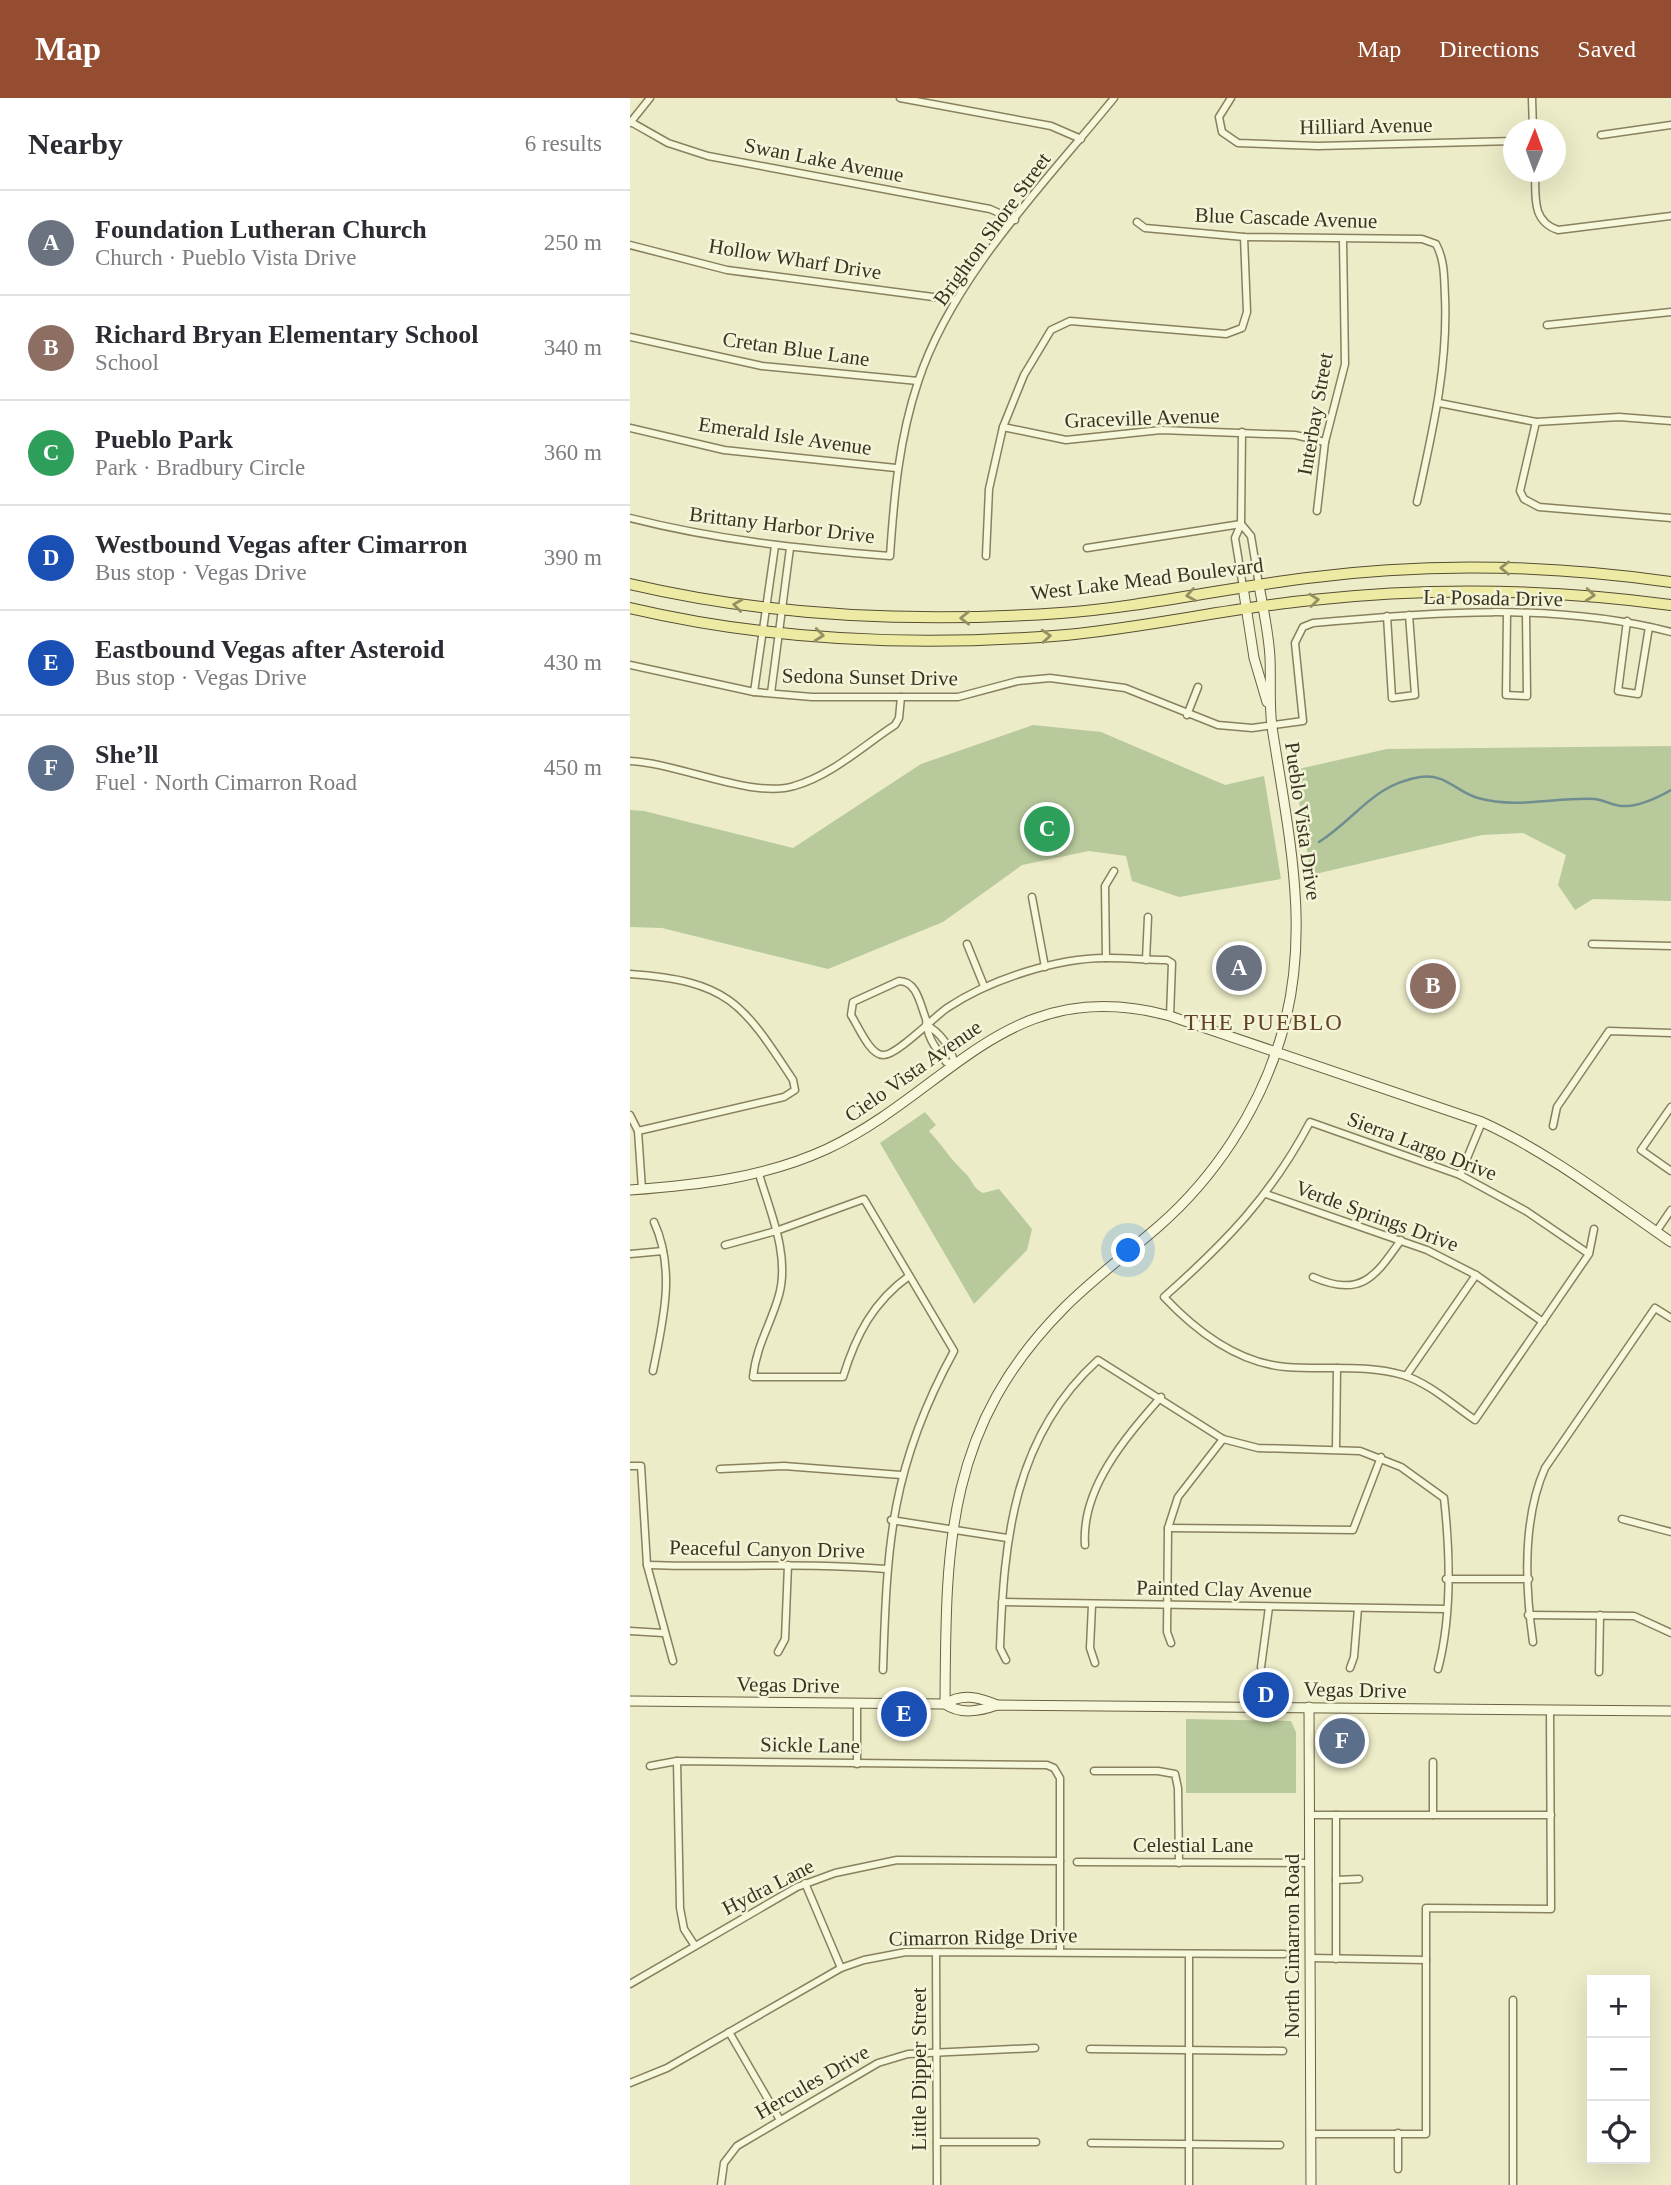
<!DOCTYPE html>
<html lang="en">
<head>
<meta charset="utf-8">
<style>
  body { margin:0; font-family:"Times New Roman",serif; background:#f2f2f3; color:#2b2b33 }
  .controls { position:absolute; right:21px; bottom:21px; display:grid; overflow:hidden; border-radius:0px; box-shadow:0 7px 28px #0002 }
  .controls button { width:63px; height:63px; display:grid; place-items:center; padding:0; border:0; border-bottom:2px solid #e1e1e2; background:#fff; color:#2b2b33; font:35px sans-serif }
  .compass { position:absolute; left:873px; top:21px; width:63px; height:63px; border-radius:50%; background:#fff; box-shadow:0 7px 28px #0002; rotate:1deg }
  .you { position:absolute; left:499px; top:1153px; width:24px; height:24px; margin:-18px; border:5px solid #fff; border-radius:50%; background:#1a73e8; box-shadow:0 0 0 10px #1a73e833 }
  .badge { display:grid; place-items:center; width:46px; height:46px; border-radius:50%; background:#944d31; color:#fff; font-size:23px; font-weight:700 }
  .pin { position:absolute; translate:-50% -50%; border:4px solid #fff; box-shadow:0 2px 7px #0006 }
  .list { margin:0; padding:0; list-style:none }
  h2 { display:flex; justify-content:space-between; align-items:center; height:91px; margin:0; padding:0 28px; font-size:30px }
  h2 small { font-size:23px; font-weight:400; color:#7c7c81 }
  .list li { display:grid; grid-template-columns:46px 1fr auto; gap:21px; align-items:center; box-sizing:border-box; height:105px; padding:0 28px; border-top:2px solid #e1e1e2 }
  .list b { display:block; font-size:26px; white-space:nowrap }
  .list p { margin:0; font-size:23px; white-space:nowrap; color:#7c7c81 }
  .list em { font-size:23px; font-style:normal; color:#7c7c81 }
  .icon { flex:none; width:38px; height:38px; fill:none; stroke:currentColor; stroke-width:2; stroke-linecap:round; stroke-linejoin:round }
  .map { position:relative; flex:none; width:1041px; height:2087px; overflow:hidden }
  header { display:flex; align-items:center; gap:42px; box-sizing:border-box; height:98px; padding:0 35px; background:#944d31; color:#fff }
  header strong { font-size:33px }
  nav { display:flex; gap:38px; margin-inline-start:auto; font-size:24px }
  main { display:flex }
  aside { flex:1; background:#fff }
  .map>svg:first-child { display:block }
</style>
</head>
<body>
<header>
<strong>Map</strong>
<nav><a>Map</a><a>Directions</a><a>Saved</a></nav>
</header>
<main>
<aside>
<h2>Nearby<small>6 results</small></h2>
<ul class="list">
<li><span class="badge" style="background:#6b7280">A</span><div><b>Foundation Lutheran Church</b><p>Church · Pueblo Vista Drive</p></div><em>250 m</em></li>
<li><span class="badge" style="background:#8d6e63">B</span><div><b>Richard Bryan Elementary School</b><p>School</p></div><em>340 m</em></li>
<li><span class="badge" style="background:#2e9e5b">C</span><div><b>Pueblo Park</b><p>Park · Bradbury Circle</p></div><em>360 m</em></li>
<li><span class="badge" style="background:#1a4fb4">D</span><div><b>Westbound Vegas after Cimarron</b><p>Bus stop · Vegas Drive</p></div><em>390 m</em></li>
<li><span class="badge" style="background:#1a4fb4">E</span><div><b>Eastbound Vegas after Asteroid</b><p>Bus stop · Vegas Drive</p></div><em>430 m</em></li>
<li><span class="badge" style="background:#5c6f8a">F</span><div><b>She’ll</b><p>Fuel · North Cimarron Road</p></div><em>450 m</em></li>
</ul>
</aside>
<div class="map">
<svg width="1041" height="2087" viewBox="0 0 1041 2087">
  <rect width="100%" height="100%" fill="#ececc8"/>
  <g fill="#b8ca9c">
    <polygon points="403,627 471,634 595,687 634,678 651,781 549,799 502,783 496,758 459,753 392,767 313,824 198,871 32,830 0,829 0,712 14,713 163,750 291,666"/>
    <polygon points="1041,648 1041,803 963,801 945,812 928,787 936,757 893,735 852,737 681,777 664,672 757,651"/>
    <path d="M295 1014 306 1027 299 1033C312 1047 322 1063 335 1075 343 1082 342 1090 353 1095L369 1091 402 1131 397 1152 344 1206 250 1045Z"/>
    <polygon points="556,1621 661,1623 666,1634 666,1695 556,1695"/>
  </g>
  <g fill="none" stroke-linecap="round" stroke-linejoin="round">
    <path stroke="#708e8f" stroke-width="2.5" d="M689 744C727 720 742 687 790 679 816 675 826 694 848 700 888 711 925 699 965 701 973 702 982 707 991 708 1007 709 1027 700 1041 692"/>
    <g stroke="#88805e" stroke-width="9">
      <g id="street">
        <polyline points="270,0 421,28 451,41"/>
        <polyline points="601,0 589,19 592,34 608,45 688,48 884,43"/>
        <polyline points="902,0 903,32"/>
        <polyline points="1,24 38,45 78,58 360,111 385,122"/>
        <polyline points="0,25 20,0"/>
        <polyline points="971,37 1041,27"/>
        <path d="M905 74C906 98 901 123 928 132L1041 118"/>
        <path d="M507 124 515 130 614 139 792 141 806 146C815 163 814 180 815 199 818 270 802 335 787 404"/>
        <polyline points="0,147 97,172 326,202"/>
        <polyline points="917,227 1041,214"/>
        <polyline points="0,239 132,268 288,283"/>
        <polyline points="809,305 906,324 989,319 1041,323"/>
        <polyline points="906,324 890,393 894,401 909,409 1041,420"/>
        <polyline points="373,329 436,342 531,332 665,337 695,344"/>
        <polyline points="0,330 94,352 266,370"/>
        <polyline points="612,334 611,426 605,440 613,489"/>
        <polyline points="687,413 695,344 715,266 713,142"/>
        <path d="M0 420C86 442 172 451 260 458 264 398 269 341 288 284 322 179 415 85 484 0"/>
        <polyline points="611,426 621,438 629,487"/>
        <polyline points="457,450 611,426"/>
        <polyline points="356,458 359,391 373,329 394,277 421,232 440,223 596,236 612,230 617,214 614,139"/>
        <polyline points="877,515 876,597 897,598 896,516"/>
        <polyline points="757,518 762,600 785,597 779,517"/>
        <polyline points="997,523 988,593 1008,596 1019,529"/>
        <path d="M0 567 124 594 182 599H328L388 583 420 580 495 590 588 627 622 630 673 623 665 545 673 529 683 525C801 514 925 504 1041 534"/>
        <polyline points="124,594 145,448"/>
        <polyline points="141,595 160,450"/>
        <polyline points="557,617 568,589"/>
        <path d="M0 663C48 665 122 701 164 688 201 678 234 647 265 627L269 620 271 599"/>
        <polyline points="402,799 415,869"/>
        <polyline points="337,846 354,888"/>
        <polyline points="962,846 1041,848"/>
        <polyline points="476,860 475,788 484,773"/>
        <polyline points="516,862 518,819"/>
        <path d="M0 876C98 883 112 904 163 982L165 992 154 999 8 1033"/>
        <path d="M296 927C309 933 323 951 324 966"/>
        <path d="M324 966 316 964C305 949 297 940 296 921 290 906 287 883 269 883L223 904 221 917C228 928 240 957 253 957 266 958 304 919 317 910 359 882 428 859 479 860 498 860 518 862 537 862L542 865 540 918"/>
        <polyline points="1041,1009 1011,1052 1041,1073"/>
        <polyline points="0,1017 8,1033 12,1091"/>
        <polyline points="923,1028 927,1009 979,933 1041,935"/>
        <path d="M129 1076C140 1114 160 1157 149 1197 141 1226 126 1248 123 1279H213C226 1237 243 1204 279 1178"/>
        <polyline points="830,1077 852,1024"/>
        <polyline points="636,1096 797,1152 846,1177 913,1224"/>
        <polyline points="1026,1134 1041,1112"/>
        <path d="M95 1147 146 1133 234 1101 324 1253C261 1368 257 1444 253 1572"/>
        <polyline points="0,1156 33,1153"/>
        <path d="M959 1156 896 1113 830 1077 680 1024C641 1098 595 1145 534 1199 566 1233 608 1265 656 1269 695 1272 735 1266 773 1277 799 1285 823 1307 845 1322L959 1156 964 1131"/>
        <path d="M683 1179C731 1200 745 1179 771 1142"/>
        <path d="M23 1273C33 1223 46 1172 24 1124"/>
        <polyline points="776,1278 846,1177"/>
        <polyline points="706,1351 707,1270"/>
        <polyline points="0,1368 11,1368 17,1467 43,1563"/>
        <polyline points="90,1371 154,1368 271,1377"/>
        <polyline points="992,1421 1041,1434"/>
        <polyline points="261,1422 377,1440"/>
        <polyline points="538,1430 723,1432 751,1359"/>
        <path d="M455 1447C451 1390 496 1339 531 1299"/>
        <path d="M17 1467C97 1470 176 1464 256 1471"/>
        <polyline points="816,1481 899,1481"/>
        <polyline points="372,1504 816,1511"/>
        <polyline points="462,1507 460,1550 465,1565"/>
        <polyline points="898,1517 1004,1518 1041,1535"/>
        <polyline points="0,1533 33,1535"/>
        <path d="M903 1544C895 1488 892 1422 915 1370L1025 1210 1041 1220"/>
        <polyline points="541,1545 537,1534 538,1430 548,1399 593,1341"/>
        <polyline points="148,1554 155,1541 158,1467"/>
        <path d="M376 1562 370 1550C374 1442 383 1339 468 1262L593 1341 628 1350 730 1353 771 1369 814 1400C820 1454 822 1518 808 1571"/>
        <polyline points="631,1569 639,1509"/>
        <polyline points="720,1570 724,1559 728,1510"/>
        <polyline points="969,1574 970,1517"/>
        <polyline points="47,1663 50,1810 54,1831 65,1848"/>
        <polyline points="803,1664 803,1717"/>
        <polyline points="227,1666 227,1605"/>
        <polyline points="20,1668 47,1663 417,1667 424,1670 430,1680 430,1854"/>
        <polyline points="464,1673 528,1673 545,1676 548,1690 549,1765"/>
        <polyline points="679,1717 921,1717"/>
        <polyline points="706,1717 706,1861"/>
        <polyline points="447,1764 679,1765"/>
        <polyline points="706,1782 729,1781"/>
        <polyline points="175,1785 211,1870"/>
        <polyline points="306,1854 307,2087"/>
        <polyline points="559,1856 559,2087"/>
        <polyline points="680,1860 796,1862"/>
        <polyline points="0,1886 167,1789 205,1775 267,1762 430,1763"/>
        <polyline points="883,1902 883,2087"/>
        <polyline points="99,1934 150,2022"/>
        <polyline points="460,1951 653,1953"/>
        <polyline points="0,1985 37,1970 211,1870 234,1862 276,1854 654,1856"/>
        <polyline points="768,2035 768,2071"/>
        <polyline points="681,2036 796,2036 796,1810 921,1811 920,1612"/>
        <polyline points="307,2044 406,2044"/>
        <polyline points="461,2045 650,2047"/>
        <polyline points="91,2087 94,2065 107,2048 248,1965 278,1956 405,1950"/>
      </g>
    </g>
    <g stroke="#6a6141" stroke-width="11">
      <g id="secondary">
        <polyline points="613,489 624,560 637,604"/>
        <path d="M0 1092C68 1087 134 1080 197 1051 322 992 378 874 540 918L852 1024C920 1055 980 1102 1041 1144"/>
        <path d="M0 1603 315 1606C331 1617 350 1613 367 1607L1041 1613"/>
        <path d="M315 1606C316 1448 315 1329 435 1209 464 1180 498 1155 529 1128 585 1079 628 1013 650 942 683 837 658 734 642 629 639 606 641 583 640 560 639 536 633 511 629 487"/>
        <path d="M315 1606C332 1595 349 1599 367 1607"/>
        <polyline points="679,1609 681,2087"/>
      </g>
    </g>
    <g stroke="#564d32" stroke-width="12">
      <g id="primary">
        <path d="M0 486C141 519 287 525 431 515 513 509 595 490 677 480 798 464 921 467 1041 484"/>
        <path d="M0 510C141 543 292 549 436 537 519 529 600 510 682 502 803 489 921 491 1041 507"/>
      </g>
    </g>
    <use href="#street" stroke="#f7f7db" stroke-width="6"/>
    <use href="#secondary" stroke="#f7f7db" stroke-width="9"/>
    <use href="#primary" stroke="#edeba3" stroke-width="10"/>
  </g>
  <defs><path id="oneway-chevron" d="M-2-3.5L2.5 0L-2 3.5" fill="none" stroke-width="1.6" stroke-linecap="round" stroke-linejoin="round" transform="scale(1.75)"/></defs>
  <g stroke="#939062">
    <use href="#oneway-chevron" transform="translate(875 470) rotate(-179)"/>
    <use href="#oneway-chevron" transform="translate(561 497) rotate(171)"/>
    <use href="#oneway-chevron" transform="translate(960 497) rotate(5)"/>
    <use href="#oneway-chevron" transform="translate(684 502) rotate(-6)"/>
    <use href="#oneway-chevron" transform="translate(108 507) rotate(-172)"/>
    <use href="#oneway-chevron" transform="translate(335 520) rotate(179)"/>
    <use href="#oneway-chevron" transform="translate(189 537) rotate(6)"/>
    <use href="#oneway-chevron" transform="translate(416 538) rotate(-4)"/>
  </g>
  <g text-anchor="middle" stroke-width="5" stroke-linejoin="round" paint-order="stroke">
    <g font-size="21" fill="#393421" stroke="#f4f4d8">
      <text transform="translate(736 28) rotate(-1)" y="7">Hilliard Avenue</text>
      <text transform="translate(194 62) rotate(11)" y="7">Swan Lake Avenue</text>
      <text transform="translate(656 120) rotate(2)" y="7">Blue Cascade Avenue</text>
      <text transform="translate(362 131) rotate(-54)" y="7">Brighton Shore Street</text>
      <text transform="translate(165 161) rotate(9)" y="7">Hollow Wharf Drive</text>
      <text transform="translate(166 251) rotate(8)" y="7">Cretan Blue Lane</text>
      <text transform="translate(685 316) rotate(-80)" y="7">Interbay Street</text>
      <text transform="translate(512 320) rotate(-2)" y="7">Graceville Avenue</text>
      <text transform="translate(155 338) rotate(8)" y="7">Emerald Isle Avenue</text>
      <text transform="translate(152 427) rotate(7)" y="7">Brittany Harbor Drive</text>
      <text transform="translate(517 481) rotate(-7)" y="7">West Lake Mead Boulevard</text>
      <text transform="translate(863 500) rotate(1)" y="7">La Posada Drive</text>
      <text transform="translate(240 579) rotate(1)" y="7">Sedona Sunset Drive</text>
      <text transform="translate(673 723) rotate(82)" y="7">Pueblo Vista Drive</text>
      <text transform="translate(283 973) rotate(-35)" y="7">Cielo Vista Avenue</text>
      <text transform="translate(792 1048) rotate(21)" y="7">Sierra Largo Drive</text>
      <text transform="translate(747 1118) rotate(20)" y="7">Verde Springs Drive</text>
      <text transform="translate(137 1451) rotate(1)" y="7">Peaceful Canyon Drive</text>
      <text transform="translate(594 1491) rotate(1)" y="7">Painted Clay Avenue</text>
      <text transform="translate(158 1587) rotate(1)" y="7">Vegas Drive</text>
      <text transform="translate(725 1592) rotate(1)" y="7">Vegas Drive</text>
      <text transform="translate(180 1647) rotate(1)" y="7">Sickle Lane</text>
      <text x="563" y="1754">Celestial Lane</text>
      <text transform="translate(138 1789) rotate(-27)" y="7">Hydra Lane</text>
      <text transform="translate(353 1839) rotate(-1)" y="7">Cimarron Ridge Drive</text>
      <text transform="translate(662 1848) rotate(-90)" y="7">North Cimarron Road</text>
      <text transform="translate(289 1971) rotate(-90)" y="7">Little Dipper Street</text>
      <text transform="translate(182 1984) rotate(-30)" y="7">Hercules Drive</text>
    </g>
    <g font-size="23" letter-spacing="2" fill="#634322" stroke="#f4f4d8">
      <text x="634" y="932">THE PUEBLO</text>
    </g>
  </g>
</svg>
<div class="controls">
<button>+</button>
<button>−</button>
<button><svg class="icon" aria-label="locate" viewBox="0 0 24 24"><circle cx="12" cy="12" r="6"/><path d="M12 2v4M12 18v4M2 12h4M18 12h4"/></svg></button>
</div>
<svg class="compass" viewBox="-18 -18 36 36"><path d="M0-13l5 13h-10z" fill="#e53935"/><path d="M0 13l5-13h-10z" fill="#7c7c81"/></svg>
<div class="you"></div>
<div class="pin badge" style="left:609px;top:870px;background:#6b7280">A</div>
<div class="pin badge" style="left:803px;top:888px;background:#8d6e63">B</div>
<div class="pin badge" style="left:417px;top:731px;background:#2e9e5b">C</div>
<div class="pin badge" style="left:636px;top:1597px;background:#1a4fb4">D</div>
<div class="pin badge" style="left:274px;top:1616px;background:#1a4fb4">E</div>
<div class="pin badge" style="left:712px;top:1643px;background:#5c6f8a">F</div>
</div>
</main>
</body>
</html>
